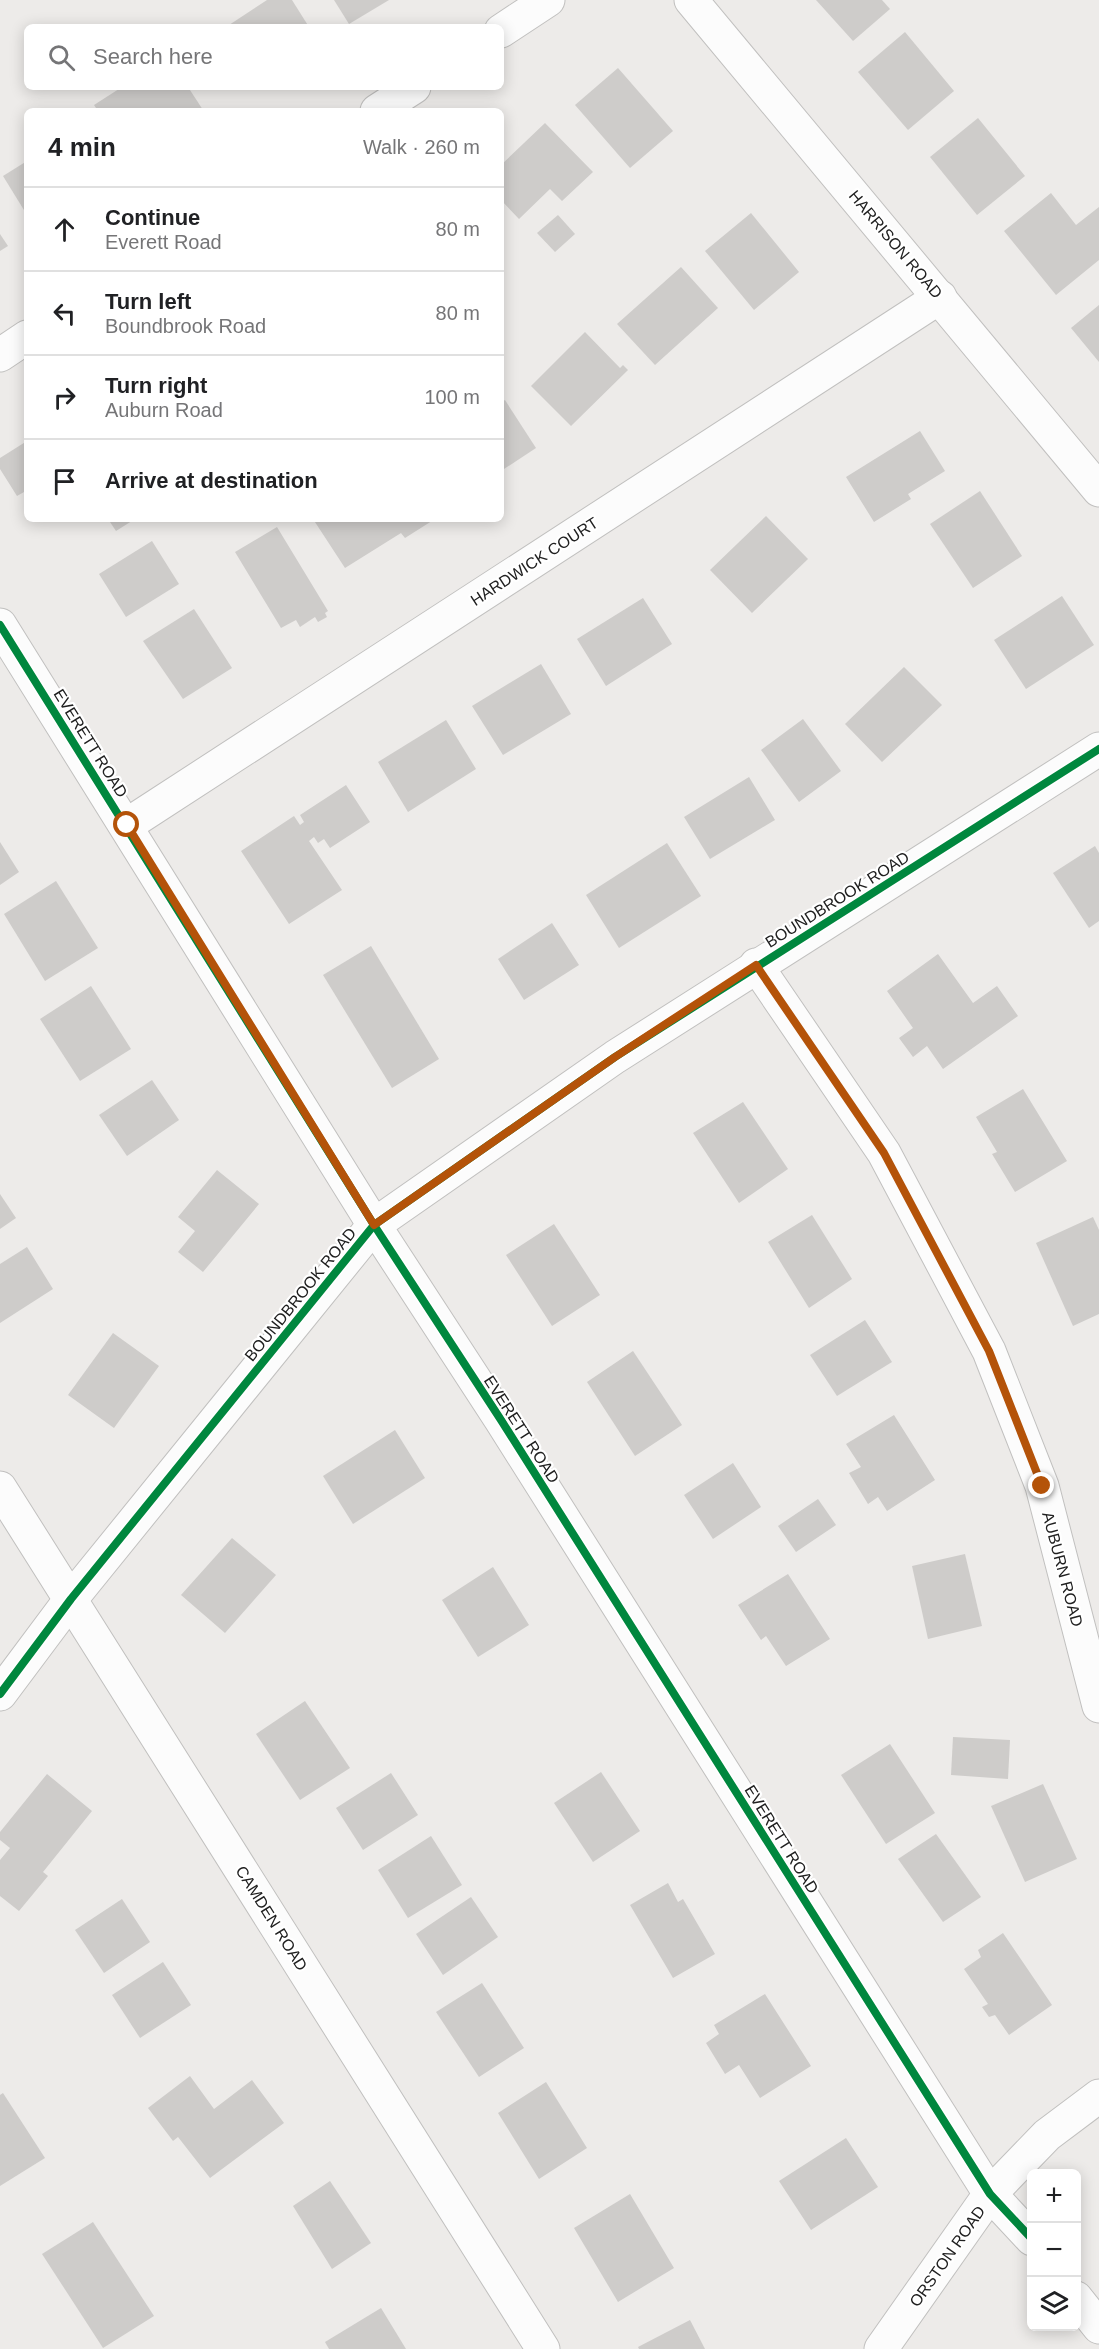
<!DOCTYPE html>
<html lang="en">
<head>
<meta charset="utf-8">
<style>
  body { margin:0; font-family:Helvetica,sans-serif; background:#f2f2f2; color:#202124 }
  .controls { position:absolute; right:18px; bottom:18px; display:grid; overflow:hidden; border-radius:9px; box-shadow:0 3px 15px #0003 }
  .controls button { width:54px; height:54px; display:grid; place-items:center; padding:0; border:0; border-bottom:2px solid #e0e0e0; background:#fff; color:#202124; font:30px sans-serif }
  .stop { position:absolute; width:18px; height:18px; margin:-14px; border:4px solid #b45309; border-radius:50%; background:#fff }
  .stop.end { background:#b45309; border-color:#fff; box-shadow:0 2px 6px #0008 }
  .list { margin:0; padding:0; list-style:none }
  h2 { display:flex; justify-content:space-between; align-items:center; height:78px; margin:0; padding:0 24px; font-size:26px }
  h2 small { font-size:20px; font-weight:400; color:#757577 }
  .list li { display:grid; grid-template-columns:39px 1fr auto; gap:18px; align-items:center; box-sizing:border-box; height:84px; padding:0 24px; border-top:2px solid #e0e0e0 }
  .list b { display:block; font-size:22px; white-space:nowrap }
  .list p { margin:0; font-size:20px; white-space:nowrap; color:#757577 }
  .list em { font-size:20px; font-style:normal; color:#757577 }
  .icon { flex:none; width:33px; height:33px; fill:none; stroke:currentColor; stroke-width:2; stroke-linecap:round; stroke-linejoin:round }
  .map { position:relative; flex:none; width:1099px; height:2349px; overflow:hidden }
  .search { position:absolute; background:#fff; box-shadow:0 3px 15px #0003; left:24px; top:24px; width:480px; height:66px; display:flex; align-items:center; gap:15px; box-sizing:border-box; padding:0 21px; border-radius:9px; color:#757577; font-size:22px }
  .panel { position:absolute; background:#fff; box-shadow:0 3px 15px #0003; left:24px; top:108px; width:480px; height:414px; border-radius:9px }
  .map>svg:first-child { display:block }
</style>
</head>
<body>
<div class="map">
<svg width="1099" height="2349" viewBox="0 0 1099 2349">
  <rect width="100%" height="100%" fill="#edebe9"/>
  <g fill="#ceccca">
    <polygon points="267,0 292,0 309,27 226,27"/>
    <polygon points="334,0 389,0 349,24"/>
    <polygon points="816,0 882,0 890,9 853,41"/>
    <polygon points="905,32 954,91 908,130 858,72"/>
    <polygon points="618,68 673,131 630,168 575,105"/>
    <polygon points="122,87 188,87 203,110 98,111 94,105"/>
    <polygon points="978,118 1025,176 977,215 930,157"/>
    <polygon points="545,123 593,172 562,201 550,189 519,219 501,200 501,165"/>
    <polygon points="27,161 27,215 3,176"/>
    <polygon points="1051,193 1076,225 1099,207 1099,260 1056,295 1004,231"/>
    <polygon points="751,213 799,272 754,310 705,251"/>
    <polygon points="558,215 575,234 555,252 537,233"/>
    <polygon points="0,234 8,246 0,251"/>
    <polygon points="681,267 718,308 655,365 617,324"/>
    <polygon points="1099,305 1099,362 1071,328"/>
    <polygon points="585,332 620,368 623,365 628,370 571,426 531,386"/>
    <polygon points="505,400 536,448 501,471 501,402"/>
    <polygon points="920,431 945,471 908,494 911,499 874,522 846,477"/>
    <polygon points="27,441 27,498 24,492 17,496 0,469 0,458"/>
    <polygon points="980,491 1022,556 973,588 930,524"/>
    <polygon points="766,516 808,559 752,613 710,570"/>
    <polygon points="108,519 135,519 116,531"/>
    <polygon points="313,519 435,519 405,538 401,533 345,568"/>
    <polygon points="277,527 328,611 325,613 327,617 318,622 315,617 300,627 296,620 281,628 235,552"/>
    <polygon points="152,541 179,584 126,617 99,574"/>
    <polygon points="1062,596 1094,645 1026,689 994,640"/>
    <polygon points="643,598 672,644 606,686 577,639"/>
    <polygon points="194,609 232,668 183,699 143,641"/>
    <polygon points="541,664 571,714 503,755 472,706"/>
    <polygon points="904,667 942,705 882,762 845,724"/>
    <polygon points="803,719 841,771 799,802 761,750"/>
    <polygon points="446,720 476,769 408,812 378,762"/>
    <polygon points="749,777 775,820 710,859 684,817"/>
    <polygon points="346,785 370,822 330,848 324,839 318,843 314,837 309,841 342,890 289,924 241,851 294,816 300,825 304,822 300,815"/>
    <polygon points="0,842 19,872 0,885"/>
    <polygon points="667,843 701,896 619,948 586,895"/>
    <polygon points="1095,846 1099,853 1099,921 1089,928 1053,873"/>
    <polygon points="56,881 98,948 45,981 4,914"/>
    <polygon points="552,923 579,965 524,1000 498,959"/>
    <polygon points="371,946 439,1059 392,1088 323,975"/>
    <polygon points="938,954 973,1003 997,986 1018,1016 943,1069 927,1046 913,1057 899,1038 913,1028 887,991"/>
    <polygon points="91,986 131,1049 80,1081 40,1019"/>
    <polygon points="152,1080 179,1120 127,1156 99,1115"/>
    <polygon points="1023,1089 1067,1161 1015,1192 992,1154 997,1152 976,1117"/>
    <polygon points="743,1102 788,1169 739,1203 693,1133"/>
    <polygon points="217,1170 259,1204 203,1272 178,1252 195,1231 178,1217"/>
    <polygon points="0,1194 16,1218 0,1229"/>
    <polygon points="812,1215 852,1279 809,1308 768,1242"/>
    <polygon points="1093,1217 1099,1230 1099,1314 1073,1326 1036,1243"/>
    <polygon points="554,1224 600,1295 552,1326 506,1255"/>
    <polygon points="27,1247 53,1289 0,1323 0,1264"/>
    <polygon points="865,1320 892,1362 837,1396 810,1355"/>
    <polygon points="113,1333 159,1366 114,1428 68,1395"/>
    <polygon points="633,1351 682,1425 635,1456 587,1382"/>
    <polygon points="894,1415 935,1480 887,1511 878,1497 868,1504 849,1473 861,1467 846,1444"/>
    <polygon points="395,1430 425,1478 353,1524 323,1476"/>
    <polygon points="733,1463 761,1507 713,1539 684,1495"/>
    <polygon points="818,1499 836,1525 796,1552 778,1526"/>
    <polygon points="232,1538 276,1575 225,1633 181,1595"/>
    <polygon points="965,1554 982,1626 928,1639 912,1566"/>
    <polygon points="493,1567 529,1625 478,1657 442,1600"/>
    <polygon points="788,1574 830,1639 786,1666 766,1636 761,1640 738,1605"/>
    <polygon points="305,1701 350,1768 300,1800 256,1734"/>
    <polygon points="953,1737 1010,1740 1008,1779 951,1775"/>
    <polygon points="890,1744 935,1813 886,1844 841,1775"/>
    <polygon points="601,1772 640,1831 593,1862 554,1803"/>
    <polygon points="391,1773 418,1815 363,1850 336,1808"/>
    <polygon points="47,1774 92,1811 43,1872 48,1876 19,1911 0,1896 0,1860 10,1848 0,1840 0,1832"/>
    <polygon points="1043,1784 1077,1859 1025,1882 991,1806"/>
    <polygon points="936,1834 981,1897 943,1922 898,1859"/>
    <polygon points="431,1836 462,1885 408,1918 378,1870"/>
    <polygon points="668,1883 678,1902 683,1899 715,1954 673,1978 630,1905"/>
    <polygon points="471,1897 498,1937 443,1975 416,1934"/>
    <polygon points="122,1899 150,1942 104,1973 75,1930"/>
    <polygon points="1003,1933 1052,2005 1009,2035 995,2015 989,2017 982,2007 988,2004 964,1969 981,1957 978,1950"/>
    <polygon points="163,1962 191,2005 140,2038 112,1995"/>
    <polygon points="482,1983 524,2048 479,2077 436,2012"/>
    <polygon points="765,1994 811,2066 760,2098 739,2065 725,2074 706,2043 719,2034 714,2025"/>
    <polygon points="190,2076 214,2109 252,2080 284,2123 210,2178 178,2137 173,2141 148,2108"/>
    <polygon points="546,2082 587,2148 539,2179 498,2113"/>
    <polygon points="3,2093 45,2158 0,2186 0,2095"/>
    <polygon points="846,2138 878,2187 811,2230 779,2181"/>
    <polygon points="330,2181 371,2243 332,2269 293,2206"/>
    <polygon points="630,2194 674,2268 618,2302 574,2228"/>
    <polygon points="93,2222 154,2316 103,2348 42,2254"/>
    <polygon points="381,2308 406,2349 329,2349 325,2342"/>
    <polygon points="690,2320 705,2349 639,2349 638,2347"/>
  </g>
  <g fill="none" stroke-linecap="round" stroke-linejoin="round">
    <g stroke="#c1c0bf" stroke-width="35">
      <g id="minor">
        <polyline points="691,0 1099,490"/>
        <polyline points="501,31 548,0"/>
        <polyline points="377,111 414,87"/>
        <polyline points="0,355 27,337"/>
        <polyline points="0,625 374,1225 501,1420 990,2194 1032,2239"/>
        <polyline points="127,825 940,297"/>
        <polyline points="756,965 884,1153 989,1351 1042,1486 1099,1706"/>
        <polyline points="0,1488 543,2349"/>
        <polyline points="0,1694 71,1599 374,1225 615,1057 1099,749"/>
        <polyline points="1076,2298 1099,2327"/>
        <polyline points="881,2349 990,2194 1047,2135 1099,2096"/>
      </g>
    </g>
    <use href="#minor" stroke="#fcfcfc" stroke-width="33"/>
    <g stroke="#fff" stroke-width="11">
      <g id="cycleway">
        <polyline points="0,625 374,1225 501,1420 990,2194 1032,2239"/>
        <polyline points="0,1694 71,1599 374,1225 615,1057 1099,749"/>
      </g>
    </g>
    <use href="#cycleway" stroke="#00873e" stroke-width="8"/>
  </g>
  <g fill="none" stroke-linecap="round" stroke-linejoin="round">
    <polyline stroke="#b45309" stroke-width="8" points="127,825 374,1225 615,1057 756,965 884,1153 989,1351 1042,1486"/>
  </g>
  <g text-anchor="middle" stroke-width="4.5" stroke-linejoin="round" paint-order="stroke">
    <g font-size="16" fill="#202020" stroke="#fff">
      <text transform="translate(896 244) rotate(50)" y="6">HARRISON ROAD</text>
      <text transform="translate(534 561) rotate(-33)" y="6">HARDWICK COURT</text>
      <text transform="translate(91 743) rotate(58)" y="6">EVERETT ROAD</text>
      <text transform="translate(837 899) rotate(-32)" y="6">BOUNDBROOK ROAD</text>
      <text transform="translate(300 1294) rotate(-51)" y="6">BOUNDBROOK ROAD</text>
      <text transform="translate(522 1429) rotate(57)" y="6">EVERETT ROAD</text>
      <text transform="translate(1063 1569) rotate(75)" y="6">AUBURN ROAD</text>
      <text transform="translate(782 1839) rotate(58)" y="6">EVERETT ROAD</text>
      <text transform="translate(272 1918) rotate(58)" y="6">CAMDEN ROAD</text>
      <text transform="translate(947 2256) rotate(-55)" y="6">ORSTON ROAD</text>
    </g>
  </g>
</svg>
<div class="controls">
<button>+</button>
<button>−</button>
<button><svg class="icon" aria-label="layers" viewBox="0 0 24 24"><path d="M12 4l9 5-9 5-9-5zM3 14l9 5 9-5"/></svg></button>
</div>
<div class="stop" style="left:127px;top:825px"></div>
<div class="stop end" style="left:1042px;top:1486px"></div>
<div class="search"><svg class="icon" aria-label="search" viewBox="0 0 24 24"><circle cx="10" cy="10" r="6"/><path d="M15 15l6 6"/></svg>Search here</div>
<section class="panel">
<h2>4 min<small>Walk · 260 m</small></h2>
<ul class="list">
<li><svg class="icon" aria-label="ahead" viewBox="0 0 24 24"><path d="M12 20V5M6 11l6-6 6 6"/></svg><div><b>Continue</b><p>Everett Road</p></div><em>80 m</em></li>
<li><svg class="icon" aria-label="left" viewBox="0 0 24 24"><path d="M17 20v-9H6M10 6l-5 5 5 5"/></svg><div><b>Turn left</b><p>Boundbrook Road</p></div><em>80 m</em></li>
<li><svg class="icon" aria-label="right" viewBox="0 0 24 24"><path d="M7 20v-9h11M14 6l5 5-5 5"/></svg><div><b>Turn right</b><p>Auburn Road</p></div><em>100 m</em></li>
<li><svg class="icon" aria-label="arrive" viewBox="0 0 24 24"><path d="M6 21V4h12l-3 4 3 4H6"/></svg><div><b>Arrive at destination</b></div></li>
</ul>
</section>
</div>
</body>
</html>
